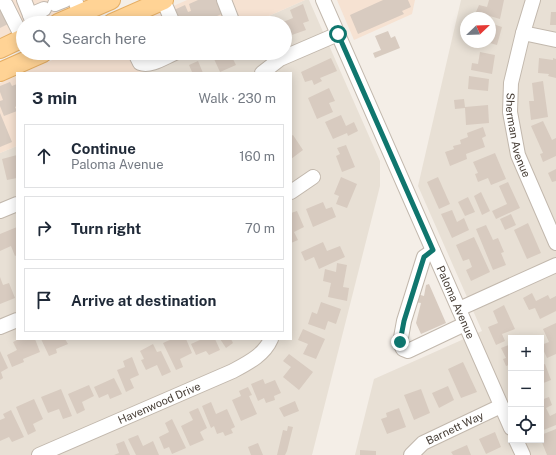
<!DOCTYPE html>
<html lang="en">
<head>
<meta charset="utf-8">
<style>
  body { margin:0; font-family:"Public Sans",sans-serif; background:#f2f2f3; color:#1f2937 }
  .controls { position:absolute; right:12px; bottom:12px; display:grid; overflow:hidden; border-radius:0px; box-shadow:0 2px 10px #0003 }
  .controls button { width:36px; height:36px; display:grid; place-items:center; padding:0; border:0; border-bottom:1px solid #e0e1e3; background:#fff; color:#1f2937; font:20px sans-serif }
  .compass { position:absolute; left:460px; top:12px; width:36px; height:36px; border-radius:50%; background:#fff; box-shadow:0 2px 10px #0003; rotate:67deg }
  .stop { position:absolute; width:12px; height:12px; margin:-9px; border:3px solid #0f766e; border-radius:50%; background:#fff }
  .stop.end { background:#0f766e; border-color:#fff; box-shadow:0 1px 4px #0008 }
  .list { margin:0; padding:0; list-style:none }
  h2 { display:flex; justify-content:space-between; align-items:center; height:52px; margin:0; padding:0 16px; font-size:17px }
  h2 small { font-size:13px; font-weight:400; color:#747a83 }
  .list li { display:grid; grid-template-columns:26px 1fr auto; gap:12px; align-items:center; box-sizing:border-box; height:64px; margin:0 8px 8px; padding:0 8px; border:1px solid #e0e1e3; border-radius:0px }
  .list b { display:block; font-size:15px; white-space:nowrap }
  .list p { margin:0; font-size:13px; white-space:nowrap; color:#747a83 }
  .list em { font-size:13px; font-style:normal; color:#747a83 }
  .icon { flex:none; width:22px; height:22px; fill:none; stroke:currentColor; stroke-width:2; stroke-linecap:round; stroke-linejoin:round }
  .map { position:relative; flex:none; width:556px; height:455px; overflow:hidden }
  .search { position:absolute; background:#fff; box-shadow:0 2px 10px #0003; left:16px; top:16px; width:276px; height:44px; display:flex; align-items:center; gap:10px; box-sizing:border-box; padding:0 14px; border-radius:22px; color:#747a83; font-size:15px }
  .panel { position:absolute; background:#fff; box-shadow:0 2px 10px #0003; left:16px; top:72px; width:276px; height:268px; border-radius:0px }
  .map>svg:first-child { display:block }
</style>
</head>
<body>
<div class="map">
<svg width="556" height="455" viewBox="0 0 556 455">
  <rect width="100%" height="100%" fill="#f4eee7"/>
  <g fill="#e8e0d5" fill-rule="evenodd">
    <polygon points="305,0 309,0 380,161 380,186 312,455 0,455 0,153 17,146 17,339 291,339 291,73 139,73 185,53 285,53 285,23 253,23"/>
    <path d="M461 0H556V455H355L374 379 482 331 418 186ZM466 18H490V42H466ZM511 338H541V440H511Z"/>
  </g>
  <g fill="#f6e2d2">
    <polygon points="0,0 91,0 38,23 23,23 23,30 0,40"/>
    <polygon points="187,0 305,0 253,23 135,23"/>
    <polygon points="337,0 415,0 412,14 354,40"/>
    <polygon points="68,53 185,53 139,73 23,73"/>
    <polygon points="17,76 17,146 0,153 0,83"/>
  </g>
  <g fill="#d8cbc0">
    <polygon points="198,0 219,0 224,13 201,23 179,23 174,10 185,5 188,12 191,11 189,4"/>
    <polygon points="383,0 408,0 411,7 402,11 404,14 358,34 350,15"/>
    <polygon points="489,0 504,0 500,19 476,12 479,5 487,7"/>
    <polygon points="303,4 309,21 303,23 306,30 289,36 285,23 283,22 293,18 290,10"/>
    <polygon points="0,5 8,24 0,28"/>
    <polygon points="551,12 556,12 556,25 550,25"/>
    <polygon points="162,17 165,23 148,23"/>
    <polygon points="490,23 502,27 497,45 490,43"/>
    <polygon points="388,31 391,38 395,36 400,48 375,58 373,53 381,50 375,36"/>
    <polygon points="480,52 495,55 492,74 471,70 472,63 478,64"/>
    <polygon points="227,53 230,53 236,65 220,72 214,59"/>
    <polygon points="241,53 256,53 243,59"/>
    <polygon points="331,58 337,71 320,78 322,81 314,85 312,80 305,82 301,72"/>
    <polygon points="539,58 553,60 553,58 556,59 556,78 548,76 549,74 538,73"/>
    <polygon points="198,61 203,73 189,73 192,72 189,65"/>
    <polygon points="469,76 489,79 488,91 468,89"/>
    <polygon points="543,81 548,117 531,120 529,101 534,101 532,83"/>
    <polygon points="10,82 12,86 17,84 17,106 15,107 17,111 4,116 0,106 0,101 3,100 0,92 0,86"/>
    <polygon points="329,88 335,101 329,103 333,112 317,119 308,98"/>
    <polygon points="464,99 465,107 488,105 489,123 466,125 465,108 455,109 454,100"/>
    <polygon points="0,113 12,142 0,147"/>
    <polygon points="341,115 346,126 354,122 358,131 348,136 347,133 333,139 325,122"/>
    <polygon points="543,121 552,140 556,138 556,156 543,162 540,154 543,153 531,126"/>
    <polygon points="483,127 486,136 482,138 485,147 466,154 467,159 450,166 445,152 454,149 453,146 461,144 460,140 468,137 467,133"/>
    <polygon points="293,135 303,150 291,159 291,136"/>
    <polygon points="346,145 355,167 342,172 336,156 340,154 337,148"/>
    <polygon points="495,153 506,179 491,185 488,178 478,182 475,174 478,173 473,162"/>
    <polygon points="17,155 17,178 7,180 2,159"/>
    <polygon points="556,169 556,181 552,182 548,173"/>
    <polygon points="341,177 357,184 347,208 336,204 339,196 334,194"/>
    <polygon points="438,177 450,204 439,209 427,182"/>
    <polygon points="508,182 520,208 496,219 492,211 507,204 499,186"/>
    <polygon points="481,192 490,211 482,215 474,196"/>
    <polygon points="468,197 475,212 465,216 458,202"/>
    <polygon points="323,202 326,209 332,207 336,217 313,227 306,209"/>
    <polygon points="452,210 457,222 464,218 469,230 452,238 441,214"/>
    <polygon points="297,211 304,227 294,232 298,240 291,243 291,213"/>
    <polygon points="511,214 516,225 505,230 500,219"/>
    <polygon points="528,223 541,253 527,259 514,230"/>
    <polygon points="486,225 493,240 498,238 504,252 501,253 506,265 493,270 476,229"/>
    <polygon points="17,227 17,255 15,256 11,246 0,251 0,234"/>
    <polygon points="474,237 490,272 471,281 466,270 472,267 469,259 463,261 456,245"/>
    <polygon points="323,242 327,251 340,246 345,257 319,269 314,257 305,261 301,252"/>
    <polygon points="337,263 347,265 343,287 349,288 347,301 328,297 331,283 323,281 325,269 336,272"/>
    <polygon points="0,277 3,285 9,283 15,298 0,304"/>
    <polygon points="429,284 446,323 421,334 416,323 421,303 415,302 417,294 424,296 426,285"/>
    <polygon points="532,293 536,301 548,295 550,299 556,296 556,311 540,319 535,308 529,310 523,298"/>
    <polygon points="321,302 341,309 336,324 328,321 325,330 308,324 312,312 317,314"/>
    <polygon points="504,305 515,329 502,334 505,341 496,345 488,327 498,323 493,311"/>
    <polygon points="556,323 556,354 547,358 541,345 549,342 543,329"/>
    <polygon points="303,329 325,339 316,359 303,354 308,344 298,340"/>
    <polygon points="19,339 35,339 40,352 23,359 24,362 12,367 7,355 17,350 13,342"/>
    <polygon points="41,339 65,339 68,344 56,349 57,353 49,356"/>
    <polygon points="172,339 186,339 192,353 180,359 183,367 176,370 163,343"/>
    <polygon points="202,339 215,339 220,350 209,355 206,351 196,355 191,344"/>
    <polygon points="220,339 231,339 233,343 226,348"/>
    <polygon points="153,344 157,352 161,351 171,372 162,376 157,365 146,370 141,360 144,359 140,351"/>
    <polygon points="511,344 511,364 506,366 503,359 506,358 501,348"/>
    <polygon points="0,351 8,368 1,372 3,378 0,380"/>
    <polygon points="289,354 313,372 299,390 283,377 291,367 283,361"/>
    <polygon points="132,357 139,375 130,379 134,388 126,392 117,370 125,367 123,361"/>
    <polygon points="463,362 477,392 461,398 448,369"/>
    <polygon points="545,364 551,380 541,384 541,365"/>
    <polygon points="114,378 122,394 110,399 108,394 99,398 94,387"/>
    <polygon points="263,379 265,384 275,380 281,393 274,396 275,400 266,403 264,398 258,401 251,384"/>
    <polygon points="89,385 94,396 82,402 85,410 77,414 68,394"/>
    <polygon points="448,386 454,400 439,408 432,393"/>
    <polygon points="248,387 252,395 249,396 257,414 241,421 232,400 241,396 239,391"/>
    <polygon points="61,389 72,416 63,419 59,409 48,413 41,397"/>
    <polygon points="421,389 430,413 414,420 404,395"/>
    <polygon points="549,397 552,405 546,408 550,416 556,413 556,425 541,431 541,400"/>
    <polygon points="34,399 43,419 33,424 36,431 28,435 16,407"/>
    <polygon points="295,401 299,411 284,417 279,408"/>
    <polygon points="211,402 216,414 227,409 235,427 231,429 233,433 225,436 223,432 217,434 214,426 211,428 202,406"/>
    <polygon points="198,408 207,428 200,432 204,440 190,446 181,426 193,420 189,412"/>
    <polygon points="399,408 406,427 387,434 381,419 387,417 386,413"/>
    <polygon points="11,410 24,437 12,442 9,437 0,441 0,420 5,418 3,414"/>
    <polygon points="172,419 186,448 172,454 169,447 164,449 159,437 169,432 165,423"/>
    <polygon points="288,426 293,427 287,451 285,455 277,455 283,430 287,431"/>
    <polygon points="556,429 556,455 547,455 541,440 541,435"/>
    <polygon points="495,432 501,447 486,454 479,439"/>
    <polygon points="138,435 143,446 153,441 159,455 136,455 128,439"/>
    <polygon points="124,441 130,455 114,455 119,453 116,444"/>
    <polygon points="258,443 263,455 251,455 248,447"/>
    <polygon points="467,445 471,455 453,455 451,452"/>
    <polygon points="360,450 376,451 376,455 360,455"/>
  </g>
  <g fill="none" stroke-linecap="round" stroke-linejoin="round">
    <g stroke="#c2b8ad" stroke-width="16">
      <g id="minor">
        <polyline points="0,0 6,5 23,39"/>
        <polyline points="24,0 30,15"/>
        <polyline points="75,0 80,14"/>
        <polyline points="163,0 173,23"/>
        <polyline points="224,0 231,18 228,22 226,23"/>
        <path id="s1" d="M323 0 511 428"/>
        <path id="s2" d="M533 0 523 33 511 83 510 112 518 155 556 243"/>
        <polyline points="55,4 65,0"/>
        <polyline points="33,23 30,15 44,9"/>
        <polyline points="523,33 556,40"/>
        <path d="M135 53 140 63C151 67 165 57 175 53"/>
        <polyline points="262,73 280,59 338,34"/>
        <polyline points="291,192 313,177"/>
        <polyline points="0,211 17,204"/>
        <polyline points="433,251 424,257 404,321 400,343 403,349 408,351 465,324"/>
        <polyline points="459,309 556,265"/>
        <polyline points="0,327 17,320"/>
        <polyline points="516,440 523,455"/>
        <path id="s3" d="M39 455 233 371C248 363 264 355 271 339"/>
        <path id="s4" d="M411 455 423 443 501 406"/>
      </g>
    </g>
    <g stroke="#e5ae64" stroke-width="20">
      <g id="major">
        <polyline points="58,23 111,0"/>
        <polyline points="112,23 164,0"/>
        <polyline points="0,49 23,38"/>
        <polyline points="0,72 43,53"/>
      </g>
    </g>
    <use href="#minor" stroke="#fff" stroke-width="14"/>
    <use href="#major" stroke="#ffd395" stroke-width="18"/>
  </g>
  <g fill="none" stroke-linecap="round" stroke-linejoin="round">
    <polyline stroke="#0f766e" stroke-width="5" points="338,34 433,250 424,257 404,321 400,342"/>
  </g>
  <g text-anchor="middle" stroke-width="4" stroke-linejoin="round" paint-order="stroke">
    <g font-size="11" fill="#473e36" stroke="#fff">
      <text dy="4" stroke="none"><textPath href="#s2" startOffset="139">Sherman Avenue</textPath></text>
      <text dy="4" stroke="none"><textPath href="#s1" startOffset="330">Paloma Avenue</textPath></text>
      <text dy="4" stroke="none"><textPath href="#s3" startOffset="131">Havenwood Drive</textPath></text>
      <text dy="4" stroke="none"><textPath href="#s4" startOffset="52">Barnett Way</textPath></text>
    </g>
  </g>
</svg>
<div class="controls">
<button>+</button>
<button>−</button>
<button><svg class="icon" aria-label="locate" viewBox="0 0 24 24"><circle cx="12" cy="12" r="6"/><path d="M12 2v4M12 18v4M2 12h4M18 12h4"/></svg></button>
</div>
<svg class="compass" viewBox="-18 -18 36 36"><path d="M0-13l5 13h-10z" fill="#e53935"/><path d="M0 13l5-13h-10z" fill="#747a83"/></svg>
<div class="stop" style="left:338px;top:34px"></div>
<div class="stop end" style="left:400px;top:342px"></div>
<div class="search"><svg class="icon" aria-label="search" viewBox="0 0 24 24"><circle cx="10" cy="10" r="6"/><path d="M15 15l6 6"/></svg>Search here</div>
<section class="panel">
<h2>3 min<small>Walk · 230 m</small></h2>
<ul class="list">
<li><svg class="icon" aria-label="ahead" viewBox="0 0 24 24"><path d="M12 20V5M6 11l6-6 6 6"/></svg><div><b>Continue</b><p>Paloma Avenue</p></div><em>160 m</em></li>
<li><svg class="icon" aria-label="right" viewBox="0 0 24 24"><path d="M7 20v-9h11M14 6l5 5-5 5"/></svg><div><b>Turn right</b></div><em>70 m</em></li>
<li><svg class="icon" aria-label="arrive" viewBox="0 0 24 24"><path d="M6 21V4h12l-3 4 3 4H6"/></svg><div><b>Arrive at destination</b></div></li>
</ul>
</section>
</div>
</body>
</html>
